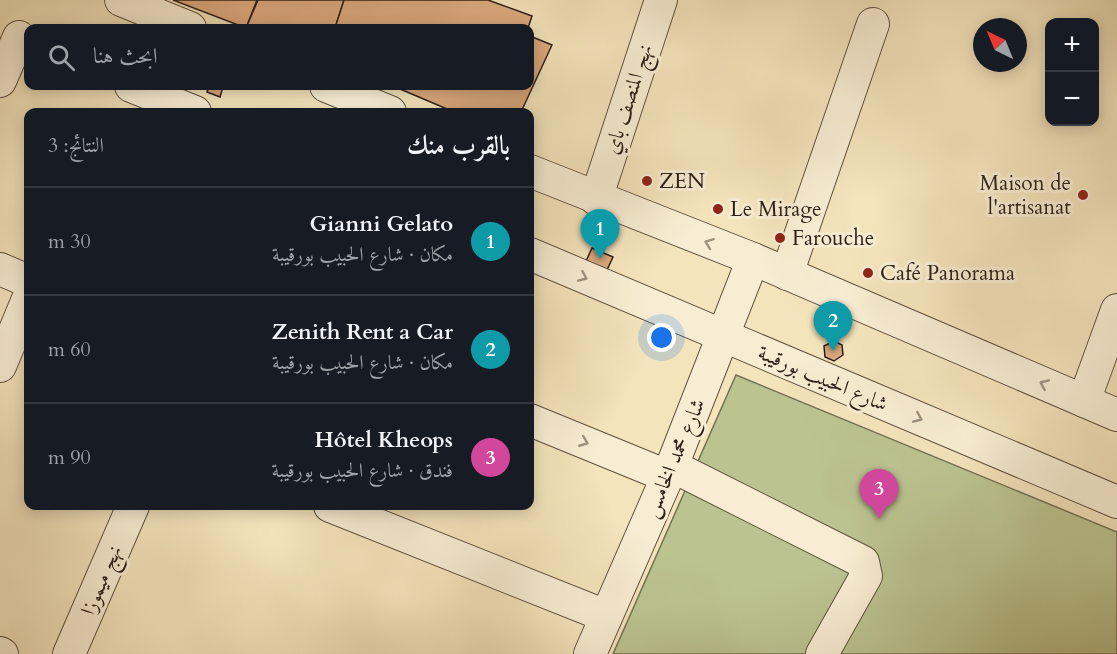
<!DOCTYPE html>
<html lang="ar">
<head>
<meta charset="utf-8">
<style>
  body { margin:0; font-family:Cardo,Amiri,serif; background:#20242c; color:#f1f3f6; direction:rtl }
  .controls { position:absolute; right:18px; top:18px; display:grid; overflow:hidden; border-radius:12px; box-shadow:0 3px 15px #0003 }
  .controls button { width:54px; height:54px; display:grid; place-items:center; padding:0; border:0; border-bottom:2px solid #363941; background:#171b24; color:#f1f3f6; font:30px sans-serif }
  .compass { position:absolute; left:973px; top:18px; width:54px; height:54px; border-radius:50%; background:#171b24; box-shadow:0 3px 15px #0003; rotate:317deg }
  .you { position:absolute; left:662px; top:338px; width:21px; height:21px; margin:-15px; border:4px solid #fff; border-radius:50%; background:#1a73e8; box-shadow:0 0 0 9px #1a73e833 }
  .badge { display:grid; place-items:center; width:39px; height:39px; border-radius:50%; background:#7c3aed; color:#fff; font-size:20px; font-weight:700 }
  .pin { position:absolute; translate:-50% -50px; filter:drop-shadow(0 2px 3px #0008) }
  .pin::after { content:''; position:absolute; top:32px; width:21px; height:18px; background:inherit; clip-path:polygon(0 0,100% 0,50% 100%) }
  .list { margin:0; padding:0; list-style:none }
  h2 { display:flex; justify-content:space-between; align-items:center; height:78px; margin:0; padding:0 24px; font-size:26px }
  h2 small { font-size:20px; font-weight:400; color:#9ea1a6 }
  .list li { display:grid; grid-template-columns:39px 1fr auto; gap:18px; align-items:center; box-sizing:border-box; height:108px; padding:0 24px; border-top:2px solid #363941 }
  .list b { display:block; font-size:22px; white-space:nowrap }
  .list p { margin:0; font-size:20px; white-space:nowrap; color:#9ea1a6 }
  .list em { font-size:20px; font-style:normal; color:#9ea1a6 }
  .icon { flex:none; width:33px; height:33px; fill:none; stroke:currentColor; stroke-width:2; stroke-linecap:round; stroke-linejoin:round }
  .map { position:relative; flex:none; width:1117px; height:654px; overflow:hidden; direction:ltr }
  .search { position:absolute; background:#171b24; box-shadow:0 3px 15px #0003; left:24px; top:24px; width:510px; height:66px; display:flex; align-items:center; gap:15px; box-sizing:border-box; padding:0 21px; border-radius:12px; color:#9ea1a6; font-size:22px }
  .panel { position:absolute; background:#171b24; box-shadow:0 3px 15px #0003; left:24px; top:108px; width:510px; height:402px; border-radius:12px; direction:rtl }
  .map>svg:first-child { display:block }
</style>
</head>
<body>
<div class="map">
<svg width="1117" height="654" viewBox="0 0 1117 654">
  <rect width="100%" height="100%" fill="#f4e4bc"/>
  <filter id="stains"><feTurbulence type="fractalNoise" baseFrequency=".00333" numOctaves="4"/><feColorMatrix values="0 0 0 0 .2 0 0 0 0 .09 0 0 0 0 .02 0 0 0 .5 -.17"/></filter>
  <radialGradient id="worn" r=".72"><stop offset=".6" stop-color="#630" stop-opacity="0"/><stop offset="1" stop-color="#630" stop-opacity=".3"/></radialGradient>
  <polygon fill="#bbc491" stroke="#747254" stroke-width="1.5" points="736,375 1117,532 1117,654 613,654"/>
  <g fill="#dba97e" stroke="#2e2017" stroke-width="1.5">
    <polygon points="173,0 257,0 246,28"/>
    <polygon points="258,0 344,0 335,28 296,25 295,28 246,28"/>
    <polygon points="344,0 488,0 532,16 528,28 335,28"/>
    <polygon points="296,25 326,28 295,28"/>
    <polygon points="530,36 552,45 521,112 454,112 393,86 530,86"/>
    <polygon points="209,86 223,87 220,97 207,92"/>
    <polygon points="592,248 613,257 607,270 586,261"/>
    <polygon points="834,341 842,345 843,355 834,361 825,357 824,346"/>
  </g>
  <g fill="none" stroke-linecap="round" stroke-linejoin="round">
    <g stroke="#605140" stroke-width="34">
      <g id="minor">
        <polyline points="121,0 190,28"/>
        <polyline points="0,81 19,37"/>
        <polyline points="131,86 195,112"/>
        <polyline points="326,86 390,112"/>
        <polyline points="530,171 753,259 1117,415"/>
        <polyline points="596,199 661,0"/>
        <polyline points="530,254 1117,502"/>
        <polyline points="0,269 28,281"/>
        <polyline points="787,274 873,24"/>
        <polyline points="0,366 28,299"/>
        <polyline points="1084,401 1117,310"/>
        <polyline points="530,420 667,476"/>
        <polyline points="672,466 863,562 866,576 822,654"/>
        <polyline points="330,506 606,616"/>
        <polyline points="0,653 2,654"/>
        <polyline points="69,654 133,506"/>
        <polyline points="590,654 672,466 753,259"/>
      </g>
    </g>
    <use href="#minor" stroke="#f8edd3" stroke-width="32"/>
  </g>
  <defs><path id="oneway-chevron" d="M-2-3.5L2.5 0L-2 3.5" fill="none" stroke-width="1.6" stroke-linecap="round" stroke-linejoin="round" transform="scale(1.5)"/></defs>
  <g stroke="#9d917e">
    <use href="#oneway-chevron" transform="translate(709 243) rotate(-159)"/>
    <use href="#oneway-chevron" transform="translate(583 277) rotate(23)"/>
    <use href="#oneway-chevron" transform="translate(1044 384) rotate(-157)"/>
    <use href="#oneway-chevron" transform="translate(918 418) rotate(23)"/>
    <use href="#oneway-chevron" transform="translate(584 442) rotate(22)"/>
  </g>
  <g fill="#8f2418" stroke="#f8edd3" stroke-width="2">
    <circle cx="647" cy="181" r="6"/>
    <circle cx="1083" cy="195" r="6"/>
    <circle cx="718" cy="209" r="6"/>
    <circle cx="780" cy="238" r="6"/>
    <circle cx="868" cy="273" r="6"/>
  </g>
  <g text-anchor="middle" stroke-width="6" stroke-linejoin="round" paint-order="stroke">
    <g font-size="21" fill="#2e2017" stroke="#f8edd3">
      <text transform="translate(628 99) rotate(-72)" y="7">نهج المنصف باي</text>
      <text transform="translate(823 378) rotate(23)" y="7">شارع الحبيب بورقيبة</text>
      <text transform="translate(674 458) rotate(-67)" y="7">شارع محمد الخامس</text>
      <text transform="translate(101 580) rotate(-67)" y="7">نهج ميموزا</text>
    </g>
    <g font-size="21" fill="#2e2017" stroke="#f8edd3" text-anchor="start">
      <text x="659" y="188">ZEN</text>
      <text x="1071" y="190" text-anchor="end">Maison de<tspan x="1071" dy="24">l'artisanat</tspan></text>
      <text x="730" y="216">Le Mirage</text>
      <text x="792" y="245">Farouche</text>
      <text x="880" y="280">Café Panorama</text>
    </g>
  </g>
  <rect width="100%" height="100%" filter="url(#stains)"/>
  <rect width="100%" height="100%" fill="url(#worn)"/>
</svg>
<div class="controls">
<button>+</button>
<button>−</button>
</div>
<svg class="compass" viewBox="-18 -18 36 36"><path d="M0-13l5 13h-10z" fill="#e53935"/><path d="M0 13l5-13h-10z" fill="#9ea1a6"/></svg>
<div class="you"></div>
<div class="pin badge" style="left:600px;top:259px;background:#0f9aa8">1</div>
<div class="pin badge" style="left:833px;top:351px;background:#0f9aa8">2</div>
<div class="pin badge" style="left:879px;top:519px;background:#d1479c">3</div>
<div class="search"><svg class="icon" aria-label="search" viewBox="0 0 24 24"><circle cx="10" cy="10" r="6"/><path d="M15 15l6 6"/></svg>ابحث هنا</div>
<section class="panel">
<h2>بالقرب منك<small>النتائج: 3</small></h2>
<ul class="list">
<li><span class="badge" style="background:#0f9aa8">1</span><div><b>Gianni Gelato</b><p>مكان · شارع الحبيب بورقيبة</p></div><em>30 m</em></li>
<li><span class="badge" style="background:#0f9aa8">2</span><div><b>Zenith Rent a Car</b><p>مكان · شارع الحبيب بورقيبة</p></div><em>60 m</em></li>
<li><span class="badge" style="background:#d1479c">3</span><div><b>Hôtel Kheops</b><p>فندق · شارع الحبيب بورقيبة</p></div><em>90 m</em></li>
</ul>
</section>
</div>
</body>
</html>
